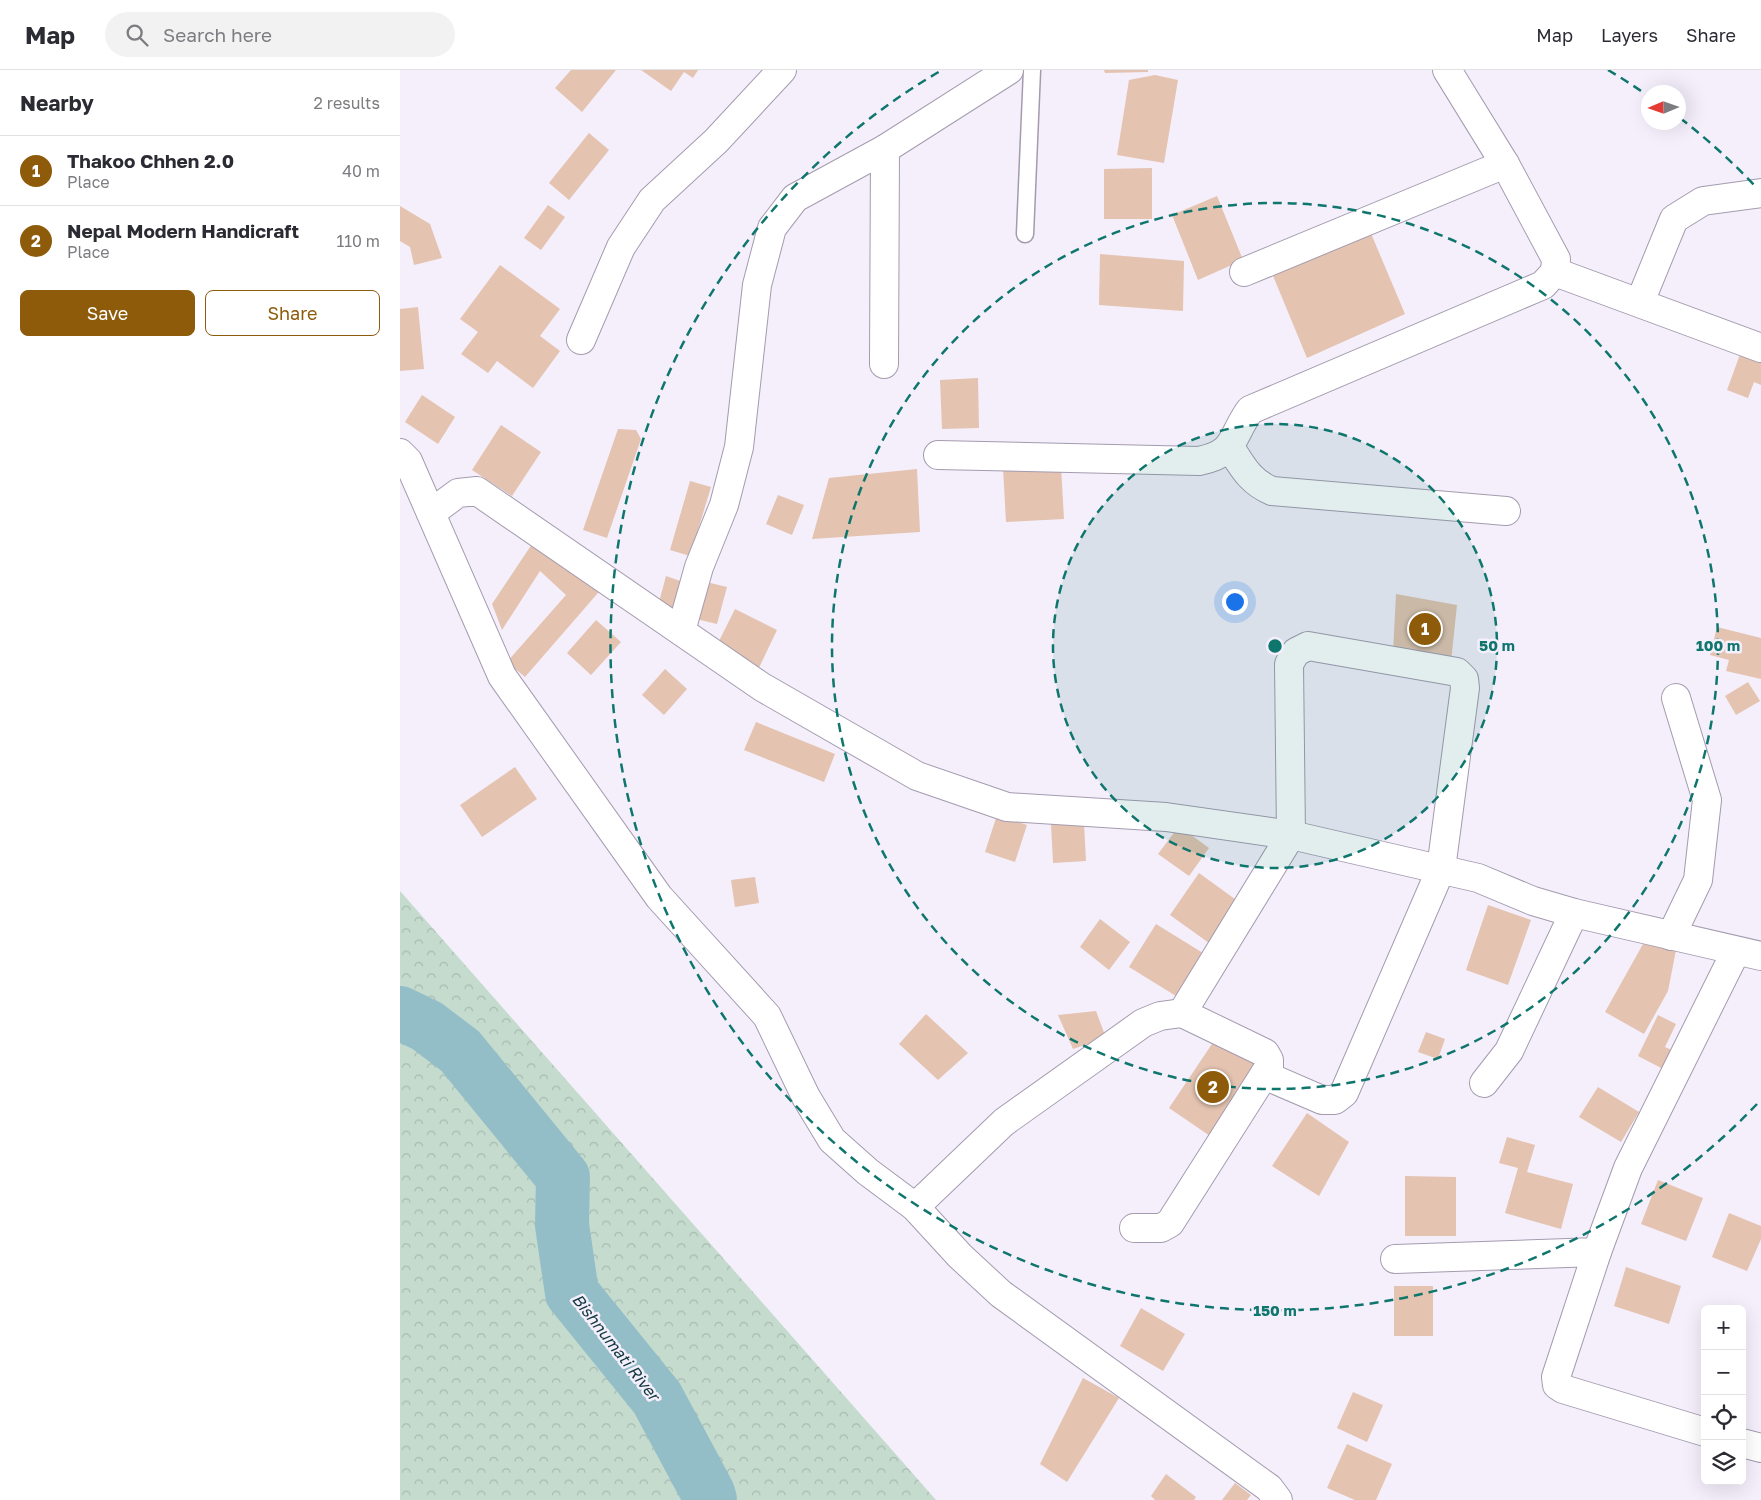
<!DOCTYPE html>
<html lang="en">
<head>
<meta charset="utf-8">
<style>
  body { margin:0; font-family:"Golos Text",sans-serif; background:#f2f2f3; color:#2b2b33 }
  .controls { position:absolute; right:15px; bottom:15px; display:grid; overflow:hidden; border-radius:8px; box-shadow:0 5px 20px #0002 }
  .controls button { width:45px; height:45px; display:grid; place-items:center; padding:0; border:0; border-bottom:1px solid #e1e1e2; background:#fff; color:#2b2b33; font:25px sans-serif }
  .compass { position:absolute; left:1241px; top:15px; width:45px; height:45px; border-radius:50%; background:#fff; box-shadow:0 5px 20px #0002; rotate:268deg }
  .you { position:absolute; left:834px; top:531px; width:18px; height:18px; margin:-12px; border:4px solid #fff; border-radius:50%; background:#1a73e8; box-shadow:0 0 0 8px #1a73e833 }
  .badge { display:grid; place-items:center; width:32px; height:32px; border-radius:50%; background:#8e5b0b; color:#fff; font-size:16px; font-weight:700 }
  .pin { position:absolute; translate:-50% -50%; border:2px solid #fff; box-shadow:0 1px 5px #0006 }
  .list { margin:0; padding:0; list-style:none }
  h2 { display:flex; justify-content:space-between; align-items:center; height:65px; margin:0; padding:0 20px; font-size:21px }
  h2 small { font-size:16px; font-weight:400; color:#7c7c81 }
  .list li { display:grid; grid-template-columns:32px 1fr auto; gap:15px; align-items:center; box-sizing:border-box; height:70px; padding:0 20px; border-top:1px solid #e1e1e2 }
  .list b { display:block; font-size:19px; white-space:nowrap }
  .list p { margin:0; font-size:16px; white-space:nowrap; color:#7c7c81 }
  .list em { font-size:16px; font-style:normal; color:#7c7c81 }
  .actions { display:flex; gap:10px; padding:15px 20px }
  .actions a { flex:1; padding:11px 0; border:1px solid #8e5b0b; border-radius:8px; text-align:center; font-size:18px; color:#8e5b0b }
  .actions .main { background:#8e5b0b; color:#fff }
  .icon { flex:none; width:28px; height:28px; fill:none; stroke:currentColor; stroke-width:2; stroke-linecap:round; stroke-linejoin:round }
  .map { position:relative; flex:none; width:1361px; height:1430px; overflow:hidden }
  header { display:flex; align-items:center; gap:30px; box-sizing:border-box; height:70px; padding:0 25px; background:#fff; border-bottom:1px solid #e1e1e2 }
  header strong { font-size:24px }
  nav { display:flex; gap:28px; margin-inline-start:auto; font-size:18px }
  .search { width:350px; height:45px; background:#f2f2f3; display:flex; align-items:center; gap:12px; box-sizing:border-box; padding:0 18px; border-radius:28px; color:#7c7c81; font-size:19px }
  main { display:flex }
  aside { flex:1; background:#fff }
  .map>svg:first-child { display:block }
</style>
</head>
<body>
<header>
<strong>Map</strong>
<div class="search"><svg class="icon" aria-label="search" viewBox="0 0 24 24"><circle cx="10" cy="10" r="6"/><path d="M15 15l6 6"/></svg>Search here</div>
<nav><a>Map</a><a>Layers</a><a>Share</a></nav>
</header>
<main>
<aside>
<h2>Nearby<small>2 results</small></h2>
<ul class="list">
<li><span class="badge">1</span><div><b>Thakoo Chhen 2.0</b><p>Place</p></div><em>40 m</em></li>
<li><span class="badge">2</span><div><b>Nepal Modern Handicraft</b><p>Place</p></div><em>110 m</em></li>
</ul>
<div class="actions"><a class="main">Save</a><a>Share</a></div>
</aside>
<div class="map">
<svg width="1361" height="1430" viewBox="0 0 1361 1430">
  <defs>
    <pattern id="forest-crowns" width="20" height="18" patternUnits="userSpaceOnUse" patternTransform="scale(1.25)"><rect width="20" height="18" fill="#c4dbce"/><path d="M2 6a3 3 0 1 1 6 0M12 15a3 3 0 1 1 6 0" fill="none" stroke="#a8bbb0"/></pattern>
  </defs>
  <rect width="100%" height="100%" fill="#f5effc"/>
  <polygon fill="url(#forest-crowns)" points="0,821 536,1430 0,1430"/>
  <g fill="none" stroke-linecap="round" stroke-linejoin="round">
    <polyline stroke="#94bec7" stroke-width="54" points="0,943 27,956 60,981 163,1107 162,1155 172,1223 257,1328 308,1423 310,1430"/>
  </g>
  <g fill="#e4c3b0">
    <polygon points="171,0 216,0 182,42 155,18"/>
    <polygon points="241,0 298,0 293,8 284,2 271,21"/>
    <polygon points="704,0 748,0 748,2 705,3"/>
    <polygon points="755,5 778,10 764,93 717,85 729,10"/>
    <polygon points="189,63 209,80 169,130 149,113"/>
    <polygon points="752,98 752,149 704,149 704,99"/>
    <polygon points="817,126 843,190 798,210 772,145"/>
    <polygon points="148,135 165,147 141,180 124,168"/>
    <polygon points="0,136 30,154 42,188 14,195 10,177 0,171"/>
    <polygon points="967,154 1005,244 907,288 869,196"/>
    <polygon points="700,184 784,191 783,241 699,235"/>
    <polygon points="100,195 160,239 140,266 160,281 133,318 97,291 88,303 61,284 78,262 60,249"/>
    <polygon points="18,237 24,299 0,301 0,239"/>
    <polygon points="1342,279 1361,286 1361,315 1354,312 1348,328 1327,320"/>
    <polygon points="578,308 579,358 542,359 540,310"/>
    <polygon points="22,325 55,347 38,374 5,352"/>
    <polygon points="101,355 141,382 112,426 72,400"/>
    <polygon points="218,359 236,360 241,369 207,468 183,460"/>
    <polygon points="661,396 664,449 606,452 603,398"/>
    <polygon points="517,399 520,462 412,469 429,408"/>
    <polygon points="290,411 311,417 290,486 270,480"/>
    <polygon points="378,425 404,435 392,465 366,454"/>
    <polygon points="136,468 204,516 125,607 107,592 166,525 140,501 102,560 92,534"/>
    <polygon points="266,506 286,513 277,550 258,536"/>
    <polygon points="302,511 327,517 317,554 292,548"/>
    <polygon points="996,524 1057,535 1051,592 993,583"/>
    <polygon points="335,539 377,560 357,602 314,581"/>
    <polygon points="196,550 221,572 191,605 167,583"/>
    <polygon points="1317,557 1361,568 1361,609 1326,601 1329,590 1310,585"/>
    <polygon points="265,599 287,619 264,645 242,625"/>
    <polygon points="1348,612 1360,631 1336,645 1325,626"/>
    <polygon points="356,652 435,684 424,712 344,680"/>
    <polygon points="115,697 137,729 82,767 60,735"/>
    <polygon points="597,745 627,755 615,792 585,782"/>
    <polygon points="684,753 686,791 653,793 651,754"/>
    <polygon points="779,756 809,778 789,806 758,784"/>
    <polygon points="799,803 839,832 809,873 770,845"/>
    <polygon points="355,807 359,833 335,837 331,810"/>
    <polygon points="1088,835 1131,850 1108,915 1066,900"/>
    <polygon points="700,849 730,872 709,900 680,877"/>
    <polygon points="756,854 803,883 776,926 729,897"/>
    <polygon points="1243,874 1276,880 1268,921 1244,964 1205,942"/>
    <polygon points="696,941 706,968 673,979 658,945"/>
    <polygon points="526,944 568,983 538,1010 499,974"/>
    <polygon points="1258,945 1276,954 1265,977 1276,982 1267,1001 1238,986"/>
    <polygon points="1026,962 1045,969 1038,989 1018,982"/>
    <polygon points="816,968 858,996 810,1066 769,1038"/>
    <polygon points="1198,1017 1239,1042 1221,1072 1179,1047"/>
    <polygon points="907,1043 949,1072 919,1126 872,1096"/>
    <polygon points="1107,1067 1135,1075 1127,1102 1173,1114 1161,1159 1105,1143 1118,1098 1099,1093"/>
    <polygon points="1005,1106 1056,1107 1056,1166 1005,1166"/>
    <polygon points="1258,1110 1303,1128 1286,1171 1241,1154"/>
    <polygon points="1329,1143 1361,1156 1361,1169 1347,1201 1312,1187"/>
    <polygon points="1226,1197 1281,1216 1269,1254 1214,1236"/>
    <rect x="994" y="1216" width="39" height="50"/>
    <polygon points="741,1238 785,1264 763,1301 720,1276"/>
    <polygon points="683,1308 719,1328 667,1412 640,1394"/>
    <polygon points="953,1322 983,1335 967,1372 937,1358"/>
    <polygon points="947,1374 992,1394 976,1430 955,1430 927,1418"/>
    <polygon points="766,1404 796,1427 794,1430 755,1430 751,1426"/>
    <polygon points="835,1413 851,1425 847,1430 822,1430"/>
  </g>
  <g fill="none" stroke-linecap="round" stroke-linejoin="round">
    <g stroke="#a49baf" stroke-width="19">
      <polyline id="lane" points="625,164 632,0"/>
    </g>
    <g stroke="#a49baf" stroke-width="30">
      <g id="street">
        <polyline points="1047,0 1105,94 1156,189 1155,202 1361,278"/>
        <polyline points="844,202 1105,94"/>
        <polyline points="1240,232 1274,149 1303,131 1361,123"/>
        <polyline points="181,270 221,177 252,130 316,71 382,0"/>
        <polyline points="484,294 485,79"/>
        <path d="M830 377C842 396 850 412 872 421L1106 441"/>
        <polyline points="0,383 8,391 102,606 259,827 367,946 406,1027 432,1070 468,1102 515,1137 560,1186 601,1224 869,1418 878,1430"/>
        <path d="M538 385 799 391C837 383 830 368 850 340L1143 215 1155 202"/>
        <polyline points="31,443 58,423 77,421 362,617 517,706 607,737 766,747 891,765 1078,808 1133,831 1174,843 1361,886"/>
        <polyline points="281,561 299,497 324,435 339,377 357,215 372,158 395,128 485,79 609,0"/>
        <polyline points="1271,866 1298,810 1307,730 1276,628"/>
        <polyline points="782,943 891,765 889,594 896,582 908,576 1057,602 1064,609 1065,618 1041,799 944,1023 935,1030 922,1030 864,1005"/>
        <polyline points="1084,1013 1109,981 1174,843"/>
        <polyline points="515,1137 604,1052 743,953 760,946 782,943 865,983 869,990 869,997 770,1153 761,1158 734,1158"/>
        <polyline points="1197,1182 1156,1307 1157,1315 1163,1319 1305,1362"/>
        <polyline points="995,1189 1197,1182 1228,1098 1336,881"/>
        <polyline points="1342,1373 1361,1378"/>
      </g>
    </g>
    <use href="#lane" stroke="#fff" stroke-width="16"/>
    <use href="#street" stroke="#fff" stroke-width="28"/>
  </g>
  <circle cx="875" cy="576" r="222" fill="#0f766e" fill-opacity=".12"/>
  <g fill="none" stroke="#0f766e" stroke-width="2.5" stroke-dasharray="9 6">
    <circle cx="875" cy="576" r="222"/>
    <circle cx="875" cy="576" r="443"/>
    <path d="M1357 1034A665 665 0 1 1 542 0M1208 0A665 665 0 0 1 1247 25M1280 48A665 665 0 0 1 1357 118"/>
  </g>
  <g text-anchor="middle" stroke-width="5" stroke-linejoin="round" paint-order="stroke">
    <g font-size="16" font-style="italic" fill="#0e373e" stroke="#f5effc">
      <text transform="translate(216 1277) rotate(52)" y="6">Bishnumati River</text>
    </g>
  </g>
  <circle cx="875" cy="576" r="8" fill="#0f766e" stroke="#f5effc" stroke-width="2.5"/>
  <g font-size="15" text-anchor="middle" font-weight="bold" fill="#0f766e" stroke="#f5effc" stroke-width="5" stroke-linejoin="round" paint-order="stroke">
    <text x="1097" y="581">50 m</text>
    <text x="1318" y="581">100 m</text>
    <text x="875" y="1246">150 m</text>
  </g>
</svg>
<div class="controls">
<button>+</button>
<button>−</button>
<button><svg class="icon" aria-label="locate" viewBox="0 0 24 24"><circle cx="12" cy="12" r="6"/><path d="M12 2v4M12 18v4M2 12h4M18 12h4"/></svg></button>
<button><svg class="icon" aria-label="layers" viewBox="0 0 24 24"><path d="M12 4l9 5-9 5-9-5zM3 14l9 5 9-5"/></svg></button>
</div>
<svg class="compass" viewBox="-18 -18 36 36"><path d="M0-13l5 13h-10z" fill="#e53935"/><path d="M0 13l5-13h-10z" fill="#7c7c81"/></svg>
<div class="you"></div>
<div class="pin badge" style="left:1025px;top:559px">1</div>
<div class="pin badge" style="left:813px;top:1017px">2</div>
</div>
</main>
</body>
</html>
